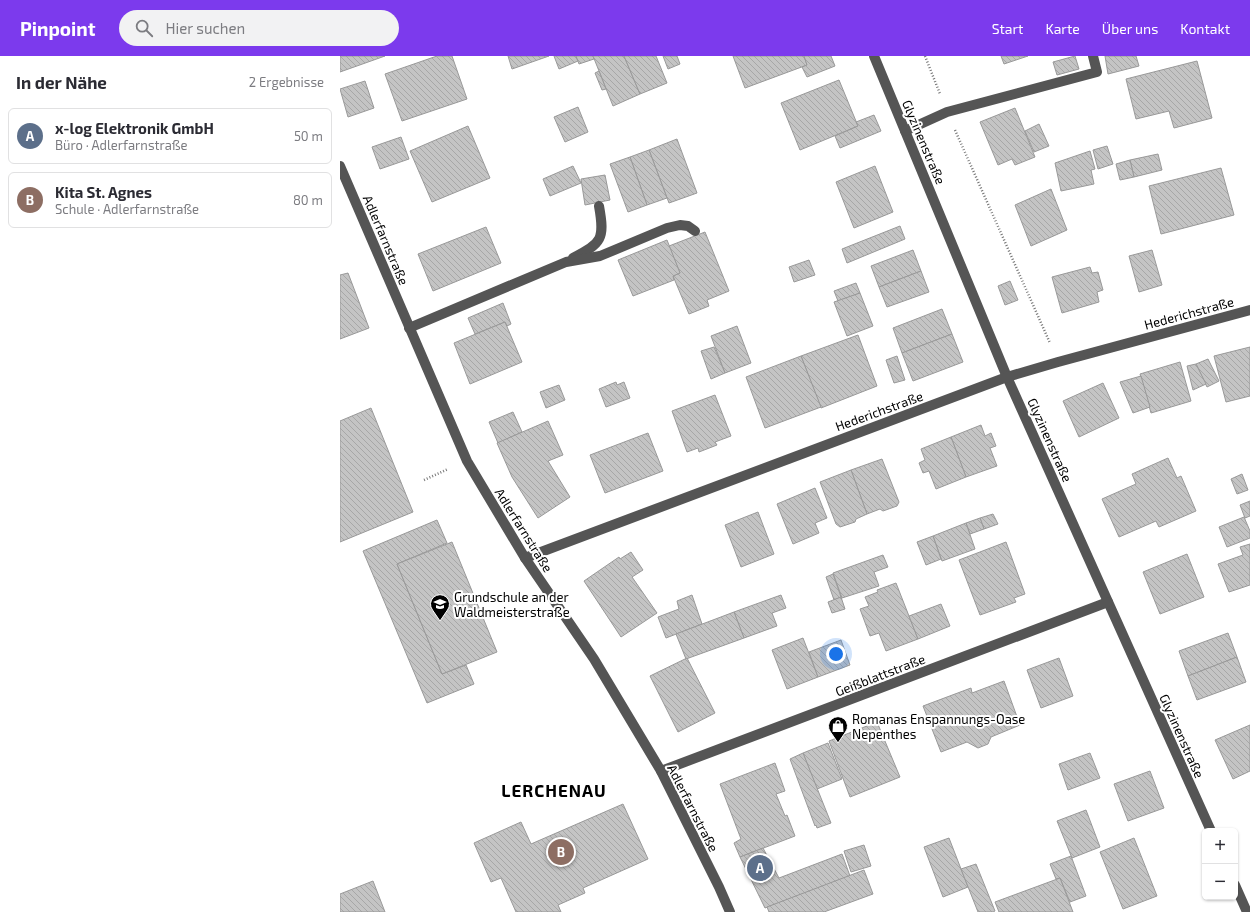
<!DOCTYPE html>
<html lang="de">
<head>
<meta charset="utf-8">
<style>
  body { margin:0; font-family:"Exo 2",sans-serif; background:#f2f2f3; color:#2b2b33 }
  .controls { position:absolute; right:12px; bottom:12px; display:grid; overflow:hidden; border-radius:6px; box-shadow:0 1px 3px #0004 }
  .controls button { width:36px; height:36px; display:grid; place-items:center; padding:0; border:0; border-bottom:1px solid #e1e1e2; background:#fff; color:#2b2b33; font:20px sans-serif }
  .you { position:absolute; left:496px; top:598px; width:14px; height:14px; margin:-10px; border:3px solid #fff; border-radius:50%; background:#1a73e8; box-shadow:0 0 0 6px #1a73e833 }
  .badge { display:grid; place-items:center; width:26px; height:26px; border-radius:50%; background:#7c3aed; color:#fff; font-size:13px; font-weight:700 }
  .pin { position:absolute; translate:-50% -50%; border:2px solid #fff; box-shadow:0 1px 4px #0006 }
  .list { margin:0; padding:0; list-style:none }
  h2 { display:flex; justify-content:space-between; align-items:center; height:52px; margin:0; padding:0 16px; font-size:17px }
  h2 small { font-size:13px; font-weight:400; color:#7c7c81 }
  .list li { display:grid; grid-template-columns:26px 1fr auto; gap:12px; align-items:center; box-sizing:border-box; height:56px; margin:0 8px 8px; padding:0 8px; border:1px solid #e1e1e2; border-radius:6px }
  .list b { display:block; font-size:15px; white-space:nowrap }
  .list p { margin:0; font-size:13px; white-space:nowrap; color:#7c7c81 }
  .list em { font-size:13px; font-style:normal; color:#7c7c81 }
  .icon { flex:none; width:22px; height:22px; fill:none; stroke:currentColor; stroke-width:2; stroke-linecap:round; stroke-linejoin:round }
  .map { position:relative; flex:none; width:910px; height:856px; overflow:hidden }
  header { display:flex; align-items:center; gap:24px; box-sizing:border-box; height:56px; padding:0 20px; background:#7c3aed; color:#fff }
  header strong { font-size:19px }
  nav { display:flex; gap:22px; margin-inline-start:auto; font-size:14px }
  .search { width:280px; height:36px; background:#f2f2f3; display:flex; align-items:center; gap:10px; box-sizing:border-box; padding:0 14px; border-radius:22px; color:#7c7c81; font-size:15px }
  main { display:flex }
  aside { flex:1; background:#fff }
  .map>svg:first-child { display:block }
</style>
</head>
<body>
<header>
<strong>Pinpoint</strong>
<div class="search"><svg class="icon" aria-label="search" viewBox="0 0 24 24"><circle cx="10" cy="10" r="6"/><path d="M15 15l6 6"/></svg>Hier suchen</div>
<nav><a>Start</a><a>Karte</a><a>Über uns</a><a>Kontakt</a></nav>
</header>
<main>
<aside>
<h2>In der Nähe<small>2 Ergebnisse</small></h2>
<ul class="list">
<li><span class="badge" style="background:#5c6f8a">A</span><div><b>x-log Elektronik GmbH</b><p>Büro · Adlerfarnstraße</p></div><em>50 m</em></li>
<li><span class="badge" style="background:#8d6e63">B</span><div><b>Kita St. Agnes</b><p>Schule · Adlerfarnstraße</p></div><em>80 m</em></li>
</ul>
</aside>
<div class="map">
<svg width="910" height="856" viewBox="0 0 910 856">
  <defs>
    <pattern id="building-back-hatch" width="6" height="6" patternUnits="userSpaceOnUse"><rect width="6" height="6" fill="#c4c4c4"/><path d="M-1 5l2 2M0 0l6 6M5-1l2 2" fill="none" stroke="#a7a7a7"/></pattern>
  </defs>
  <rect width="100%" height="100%" fill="#fff"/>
  <g fill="url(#building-back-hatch)" stroke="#999">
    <polygon points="0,0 45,0 0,16"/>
    <polygon points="97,0 112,0 127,43 62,65 45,18"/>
    <polygon points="168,0 209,0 172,13"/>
    <polygon points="214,0 236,0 238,5 219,13"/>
    <polygon points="236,0 253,0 254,3 239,8"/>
    <polygon points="253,0 284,0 300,38 273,50"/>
    <polygon points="284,0 316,0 327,27 300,38"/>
    <polygon points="323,0 337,0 340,8 328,13"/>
    <polygon points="393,0 464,0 467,9 405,32"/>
    <polygon points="464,0 491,0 495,10 467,21 462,11 467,9"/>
    <polygon points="661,0 688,0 664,8"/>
    <polygon points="735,0 739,13 717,19 713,6"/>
    <polygon points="765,0 796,0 799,10 768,18"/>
    <polygon points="857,5 872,62 834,72 829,55 796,63 786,23"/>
    <polygon points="259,15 266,33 262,34 255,17"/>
    <polygon points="499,24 518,70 460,94 441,47"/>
    <polygon points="25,25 34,52 8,61 0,33"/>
    <polygon points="238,51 248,76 225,86 214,61"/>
    <polygon points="675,52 695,101 675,109 672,103 658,109 640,66"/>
    <polygon points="534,59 541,75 500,92 495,80 518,70 516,66"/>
    <polygon points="699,68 709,90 694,96 685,75"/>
    <polygon points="128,70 150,122 92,146 70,95"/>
    <polygon points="61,81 69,103 40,113 32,91"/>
    <polygon points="337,83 357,137 329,147 309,94"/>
    <polygon points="767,90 773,108 758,113 753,94"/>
    <polygon points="309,94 327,142 307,149 290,101"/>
    <polygon points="750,95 755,113 751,114 754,128 721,135 715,107"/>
    <polygon points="818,98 822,114 794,121 790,104"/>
    <polygon points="290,101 307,149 288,156 270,108"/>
    <polygon points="790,104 794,121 780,124 776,108"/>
    <polygon points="233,110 241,127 210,140 203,123"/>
    <polygon points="535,110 553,156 514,172 496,126"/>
    <polygon points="881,112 894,159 821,178 809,130"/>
    <polygon points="265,119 270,144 245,149 241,123"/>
    <polygon points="711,133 727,174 691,190 675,149"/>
    <polygon points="560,170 565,183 507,207 502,193"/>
    <polygon points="146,171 161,207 93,235 78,198"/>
    <polygon points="365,176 389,235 367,244 369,250 349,258 333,220 340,217 329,190"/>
    <polygon points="327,184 340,217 333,220 334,224 293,240 278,204"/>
    <polygon points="573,194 581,215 539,231 531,210"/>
    <polygon points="812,194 822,229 799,236 789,200"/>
    <polygon points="469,204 475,219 454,226 449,211"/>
    <polygon points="750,211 752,217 758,216 763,234 757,236 759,246 722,257 712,221"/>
    <polygon points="581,215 589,236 547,251 539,231"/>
    <polygon points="8,217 29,272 0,283 0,219"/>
    <polygon points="670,225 678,244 665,249 658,230"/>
    <polygon points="516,227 520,237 498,245 494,235"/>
    <polygon points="520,237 533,270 507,280 494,246"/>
    <polygon points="163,247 171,268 167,270 165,266 135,278 128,262"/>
    <polygon points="602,253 612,278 562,297 553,272"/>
    <polygon points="165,266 182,306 130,328 114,287"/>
    <polygon points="397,270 411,307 385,317 371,280"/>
    <polygon points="612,278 623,306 573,325 562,297"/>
    <polygon points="518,279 537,330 481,352 461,300"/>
    <polygon points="374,291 385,317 371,323 361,295"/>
    <polygon points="910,291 910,340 886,346 874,300"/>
    <polygon points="461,300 481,351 425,372 406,321"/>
    <polygon points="557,300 565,324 554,327 546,304"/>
    <polygon points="868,303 879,325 867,331 856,308"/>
    <polygon points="840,306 851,345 811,357 800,318"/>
    <polygon points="856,308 866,328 853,334 847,310"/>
    <polygon points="801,320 810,351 793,357 780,326"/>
    <polygon points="276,326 277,329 284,326 290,342 266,351 259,333"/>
    <polygon points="763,327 779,362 739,381 723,345"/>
    <polygon points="219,329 225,344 206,352 200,336"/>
    <polygon points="375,339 391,380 375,386 377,389 359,396 358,392 347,396 332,355"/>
    <polygon points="31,352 73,456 0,486 0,365"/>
    <polygon points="173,356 182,376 158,387 149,366"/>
    <polygon points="208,365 223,399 208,405 230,441 198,462 172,421 157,387"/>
    <polygon points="641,369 645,380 651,377 656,390 650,392 657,410 626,421 611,381"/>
    <polygon points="308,377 323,415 265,437 250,399"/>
    <polygon points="611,381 626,421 596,433 589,415 583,417 579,407 585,404 581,393"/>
    <polygon points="828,402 837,422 841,420 856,455 819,471 816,465 779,481 762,443 796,428 792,418"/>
    <polygon points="542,403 559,446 557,450 543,455 540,453 527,458 511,414"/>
    <polygon points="511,414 527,458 516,463 515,466 500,471 496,468 480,426"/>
    <polygon points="902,418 908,434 897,438 891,423"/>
    <polygon points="475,432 487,462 475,467 479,477 453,488 437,448"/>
    <polygon points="910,445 910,460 905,462 900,449"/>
    <polygon points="418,456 434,498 401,511 385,469"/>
    <polygon points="653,458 658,468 644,473 640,462"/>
    <polygon points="904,461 910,475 910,482 887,491 879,471"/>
    <polygon points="640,462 644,473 630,478 626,467"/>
    <polygon points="97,464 107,487 57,508 102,618 126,609 134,628 87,647 23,495"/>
    <polygon points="626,467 635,493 602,505 593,480"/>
    <polygon points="593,480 601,503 586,509 577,486"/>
    <polygon points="112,486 157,596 102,618 57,508"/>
    <polygon points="666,486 685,538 674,542 676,546 640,559 619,504"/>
    <polygon points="910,488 910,529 889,536 878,508 903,499 900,491"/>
    <polygon points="291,496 303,514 292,521 317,557 281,581 244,525 279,501 280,503"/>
    <polygon points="847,498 864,541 820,558 803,516"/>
    <polygon points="543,499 548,511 534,516 539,530 502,542 493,517"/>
    <polygon points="493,518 501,541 494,544 486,521"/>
    <polygon points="556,527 578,583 546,595 539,577 530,580 520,553 529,550 525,541 538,536 537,534"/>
    <polygon points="352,539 362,568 326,582 318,561 339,553 337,545"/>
    <polygon points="441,539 446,552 432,557 437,570 404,582 394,556"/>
    <polygon points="501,541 505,553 492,557 488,546"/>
    <polygon points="601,548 610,570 578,583 569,560"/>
    <polygon points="394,556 404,582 346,603 336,578"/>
    <polygon points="888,577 897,601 848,620 839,595"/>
    <polygon points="463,582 478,621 447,633 432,594"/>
    <polygon points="501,584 510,609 478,621 469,596"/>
    <polygon points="897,601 906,626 857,644 848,620"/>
    <polygon points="347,602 375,657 338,676 310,620"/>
    <polygon points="719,602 733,640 701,652 687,614"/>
    <polygon points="664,625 680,669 651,681 648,688 638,692 627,686 601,696 583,650 631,632 632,637"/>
    <polygon points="537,666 560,721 510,741 489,685"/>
    <polygon points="910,669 910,715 893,723 875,684"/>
    <polygon points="488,687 502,723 477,733 463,697"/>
    <polygon points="463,697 491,767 477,772 476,769 475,770 450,703"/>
    <polygon points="750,697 760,722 728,734 719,708"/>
    <polygon points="435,707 445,735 436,738 445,760 447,759 455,780 400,801 394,787 401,783 380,728"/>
    <polygon points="810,715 824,752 788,765 774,728"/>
    <polygon points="283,748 308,803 243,832 245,837 218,849 221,856 176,856 161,822 151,826 134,787 181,766 191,788"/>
    <polygon points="746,754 760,791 732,802 717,765"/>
    <polygon points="609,782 628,831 603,841 584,791"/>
    <polygon points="794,782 817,840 783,853 760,796"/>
    <polygon points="524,789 531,810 511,816 504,795"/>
    <polygon points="423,792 439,822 502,798 510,820 425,852 400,801"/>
    <polygon points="731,800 746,840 730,846 720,822 716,823 710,808"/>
    <polygon points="636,808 655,855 653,856 638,856 621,813"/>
    <polygon points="524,814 533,838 484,856 429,856 427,851"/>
    <polygon points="720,822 733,856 659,856 655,846"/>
    <polygon points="33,825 45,856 0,856 0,838"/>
  </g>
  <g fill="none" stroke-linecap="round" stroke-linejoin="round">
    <g stroke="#777" stroke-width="2.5" stroke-dasharray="1 2" stroke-linecap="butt">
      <polyline points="585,0 600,38"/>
      <polyline points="615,74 710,287"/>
      <polyline points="84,424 108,413"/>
    </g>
    <g stroke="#555" stroke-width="10">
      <polyline points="534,0 667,321 871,775"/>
      <polyline points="565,75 607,56 757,16 753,0"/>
      <polyline points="0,110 127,405 185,502 254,603 321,715 379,831 390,856"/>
      <path d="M233 202C262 187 265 183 259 150"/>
      <polyline points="69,272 226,206 260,200 327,172 340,169 348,170 355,175"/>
      <polyline points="185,502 667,321 718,306 910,254"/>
      <polyline points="321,715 768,546"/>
      <polyline points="895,829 907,856"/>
    </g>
  </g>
  <defs>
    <g id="school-pin" transform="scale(1)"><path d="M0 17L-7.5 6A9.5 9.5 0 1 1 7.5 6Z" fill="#000" stroke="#fff"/><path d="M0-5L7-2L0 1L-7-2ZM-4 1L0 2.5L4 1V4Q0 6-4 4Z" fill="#fff"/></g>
    <g id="shop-pin" transform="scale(1)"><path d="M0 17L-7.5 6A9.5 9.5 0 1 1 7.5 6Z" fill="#000" stroke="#fff"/><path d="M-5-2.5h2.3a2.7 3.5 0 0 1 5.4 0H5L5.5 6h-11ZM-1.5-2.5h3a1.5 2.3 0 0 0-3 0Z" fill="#fff"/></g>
  </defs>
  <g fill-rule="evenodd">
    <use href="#school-pin" x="100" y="548"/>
    <use href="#shop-pin" x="498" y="670"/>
  </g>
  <g text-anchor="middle" stroke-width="4" stroke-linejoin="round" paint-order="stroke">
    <g font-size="13" fill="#000" stroke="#fff">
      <text transform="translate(584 86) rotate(67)" y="5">Glyzinenstraße</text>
      <text transform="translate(46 184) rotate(67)" y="5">Adlerfarnstraße</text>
      <text transform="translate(849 257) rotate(-15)" y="5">Hederichstraße</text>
      <text transform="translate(539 355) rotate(-20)" y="5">Hederichstraße</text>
      <text transform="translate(710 384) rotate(66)" y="5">Glyzinenstraße</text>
      <text transform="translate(184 474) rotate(58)" y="5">Adlerfarnstraße</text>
      <text transform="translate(540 619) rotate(-21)" y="5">Geißblattstraße</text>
      <text transform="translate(842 680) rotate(66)" y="5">Glyzinenstraße</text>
      <text transform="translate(353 752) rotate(63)" y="5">Adlerfarnstraße</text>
    </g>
    <g font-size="13" fill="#000" stroke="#fff" text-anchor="start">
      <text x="114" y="546">Grundschule an der<tspan x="114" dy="15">Waldmeisterstraße</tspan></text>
      <text x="512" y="668">Romanas Enspannungs-Oase<tspan x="512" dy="15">Nepenthes</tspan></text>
    </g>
    <g font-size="17" font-weight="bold" letter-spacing="1" fill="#000" stroke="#fff">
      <text x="214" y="741">LERCHENAU</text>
    </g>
  </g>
</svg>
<div class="controls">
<button>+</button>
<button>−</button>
</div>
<div class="you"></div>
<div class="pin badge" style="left:420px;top:812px;background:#5c6f8a">A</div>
<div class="pin badge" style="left:221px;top:796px;background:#8d6e63">B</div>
</div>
</main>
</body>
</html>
